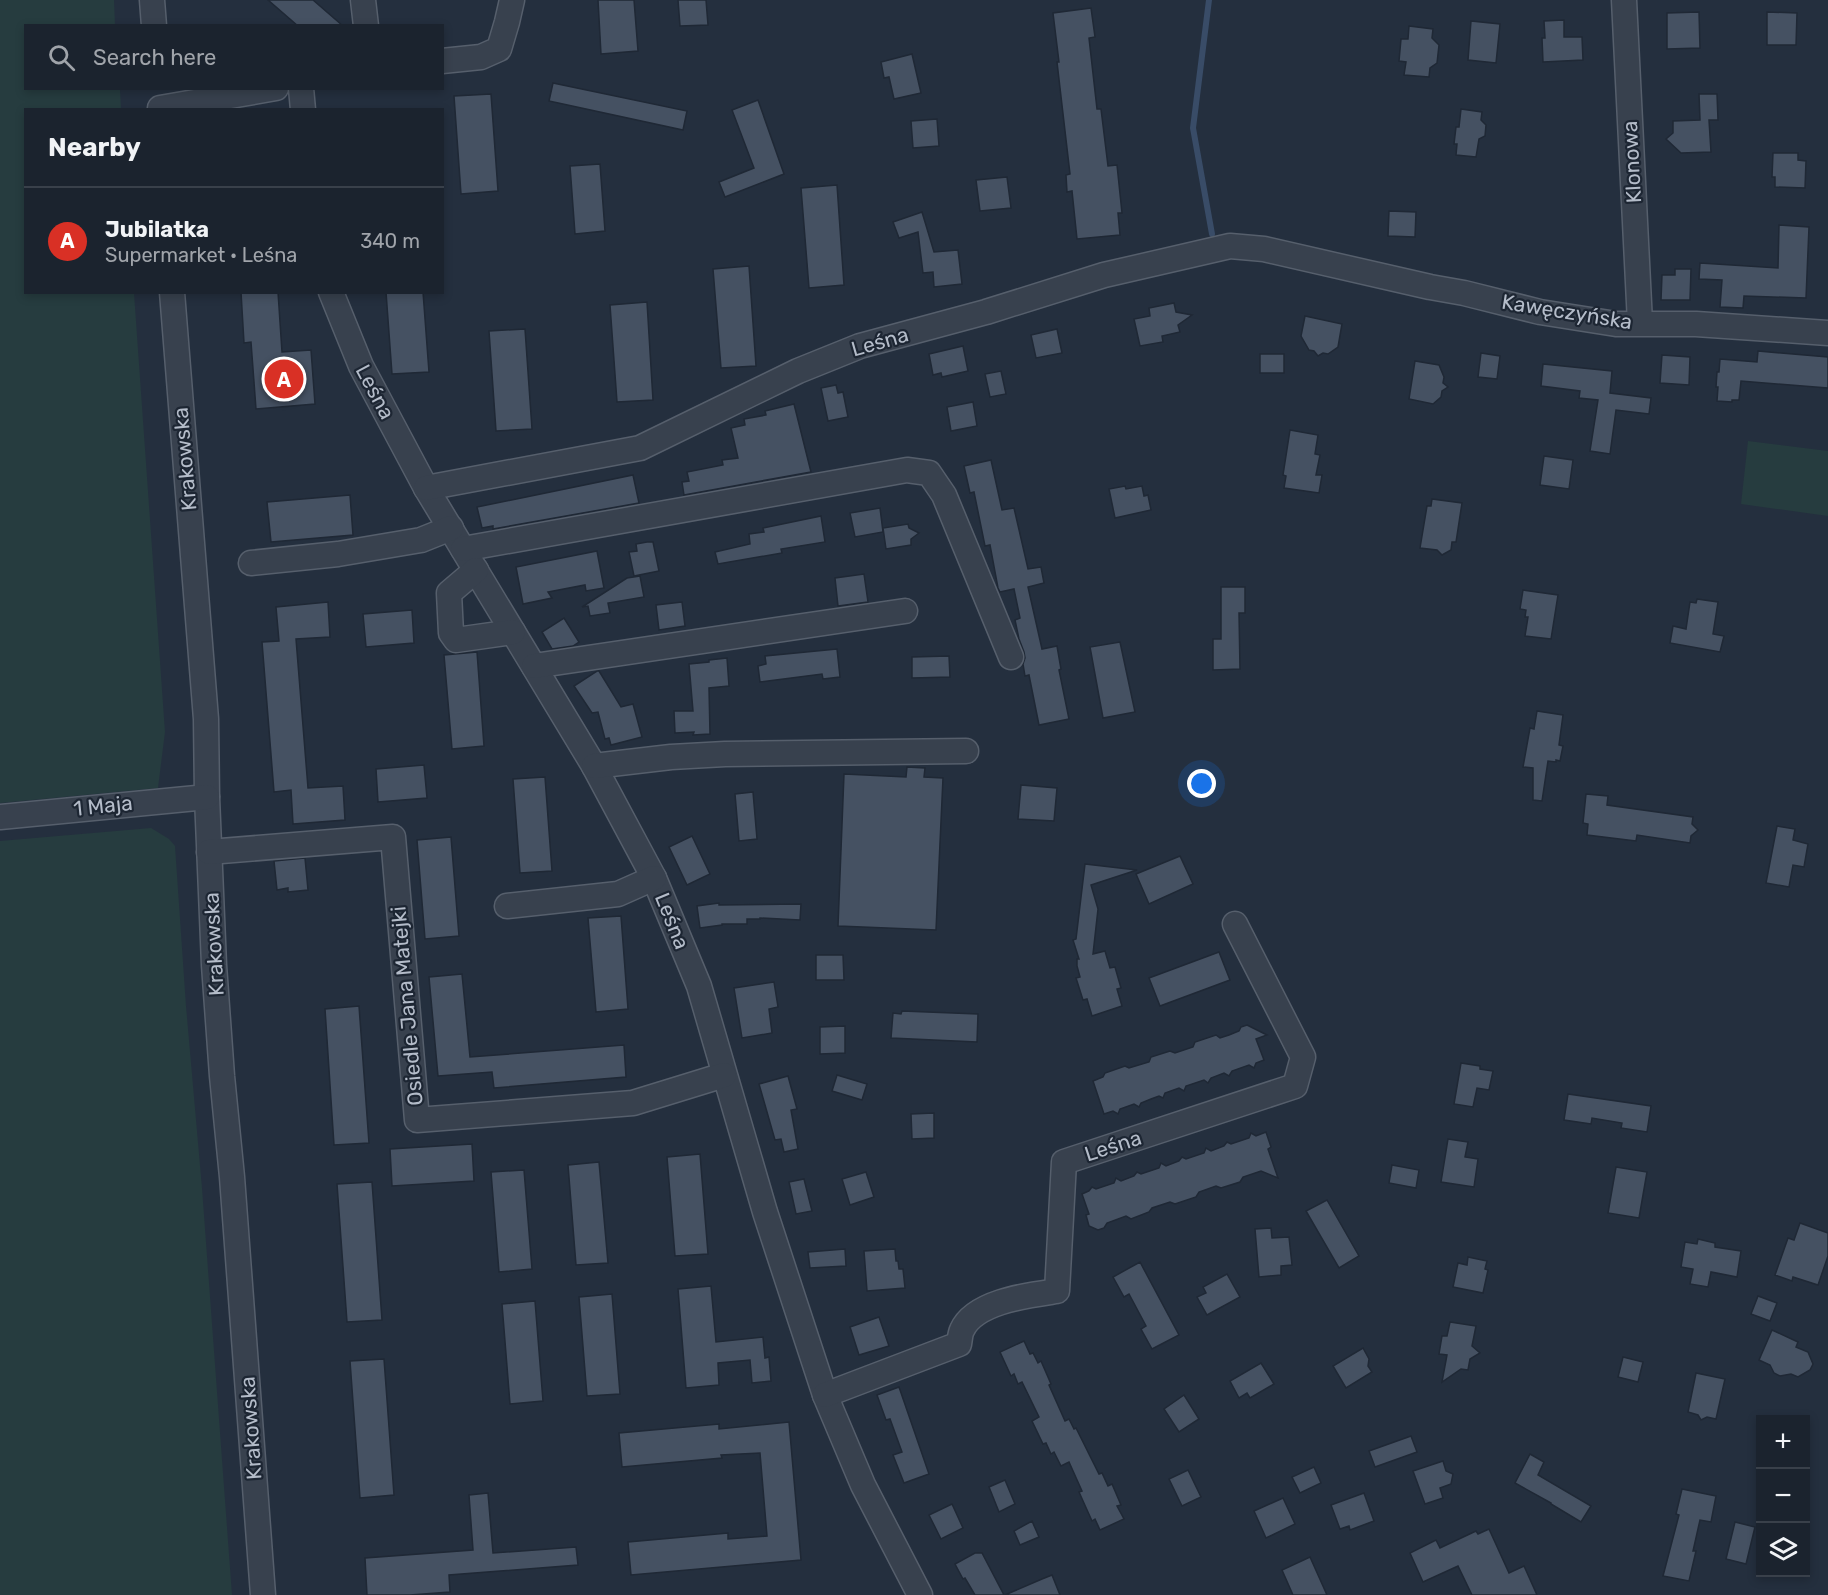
<!DOCTYPE html>
<html lang="en">
<head>
<meta charset="utf-8">
<style>
  body { margin:0; font-family:Rubik,sans-serif; background:#282f3a; color:#f1f3f6 }
  .controls { position:absolute; right:18px; bottom:18px; display:grid; overflow:hidden; border-radius:0px; box-shadow:0 3px 9px #0003 }
  .controls button { width:54px; height:54px; display:grid; place-items:center; padding:0; border:0; border-bottom:2px solid #39404a; background:#1b232e; color:#f1f3f6; font:30px sans-serif }
  .you { position:absolute; left:1202px; top:784px; width:21px; height:21px; margin:-15px; border:4px solid #fff; border-radius:50%; background:#1a73e8; box-shadow:0 0 0 9px #1a73e833 }
  .badge { display:grid; place-items:center; width:39px; height:39px; border-radius:50%; background:#d93025; color:#fff; font-size:20px; font-weight:700 }
  .pin { position:absolute; translate:-50% -50%; border:3px solid #fff; box-shadow:0 2px 6px #0006 }
  .list { margin:0; padding:0; list-style:none }
  h2 { display:flex; justify-content:space-between; align-items:center; height:78px; margin:0; padding:0 24px; font-size:26px }
  h2 small { font-size:20px; font-weight:400; color:#a0a4aa }
  .list li { display:grid; grid-template-columns:39px 1fr auto; gap:18px; align-items:center; box-sizing:border-box; height:108px; padding:0 24px; border-top:2px solid #39404a }
  .list b { display:block; font-size:22px; white-space:nowrap }
  .list p { margin:0; font-size:20px; white-space:nowrap; color:#a0a4aa }
  .list em { font-size:20px; font-style:normal; color:#a0a4aa }
  .icon { flex:none; width:33px; height:33px; fill:none; stroke:currentColor; stroke-width:2; stroke-linecap:round; stroke-linejoin:round }
  .map { position:relative; flex:none; width:1828px; height:1595px; overflow:hidden }
  .search { position:absolute; background:#1b232e; box-shadow:0 3px 9px #0003; left:24px; top:24px; width:420px; height:66px; display:flex; align-items:center; gap:15px; box-sizing:border-box; padding:0 21px; border-radius:0px; color:#a0a4aa; font-size:22px }
  .panel { position:absolute; background:#1b232e; box-shadow:0 3px 9px #0003; left:24px; top:108px; width:420px; height:186px; border-radius:0px }
  .map>svg:first-child { display:block }
</style>
</head>
<body>
<div class="map">
<svg width="1828" height="1595" viewBox="0 0 1828 1595">
  <rect width="100%" height="100%" fill="#242f3e"/>
  <g fill="#263c3f">
    <polygon points="0,0 114,0 115,25 26,26 26,88 120,89 121,109 26,110 26,292 134,293 165,732 158,788 0,803"/>
    <polygon points="1748,441 1828,451 1828,516 1741,504"/>
    <polygon points="151,828 169,839 175,846 186,1006 202,1188 232,1595 0,1595 0,841"/>
  </g>
  <g fill="none" stroke-linecap="round" stroke-linejoin="round">
    <polyline stroke="#394c67" stroke-width="6" points="1209,0 1193,128 1212,234"/>
  </g>
  <g fill="#455162" stroke="#1f2835" stroke-width="1.5">
    <polygon points="268,0 313,0 343,26 298,26"/>
    <polygon points="598,0 634,0 638,51 601,54"/>
    <polygon points="678,0 706,0 708,25 680,26"/>
    <polygon points="1091,8 1095,37 1089,38 1097,109 1101,109 1108,166 1117,165 1122,213 1118,213 1120,235 1077,239 1072,191 1067,192 1066,175 1070,174 1057,62 1059,62 1053,13"/>
    <polygon points="1699,12 1700,48 1667,49 1667,13"/>
    <polygon points="1767,12 1797,13 1796,45 1767,45"/>
    <polygon points="1564,20 1564,37 1582,37 1583,60 1543,62 1542,38 1545,38 1544,21"/>
    <polygon points="1471,21 1500,24 1496,63 1468,60"/>
    <polygon points="1409,26 1433,29 1432,38 1439,45 1437,63 1430,68 1429,77 1404,75 1406,62 1399,61 1401,39 1408,39"/>
    <polygon points="912,54 921,93 894,99 889,77 884,78 881,62"/>
    <polygon points="553,83 687,111 683,130 549,101"/>
    <polygon points="491,94 498,191 461,194 454,96"/>
    <polygon points="1699,94 1717,94 1718,120 1709,120 1711,152 1681,153 1666,139 1673,133 1673,121 1700,120"/>
    <polygon points="758,100 784,174 725,197 719,182 754,168 732,110"/>
    <polygon points="1461,109 1482,112 1481,120 1486,125 1485,136 1479,139 1476,157 1456,155 1457,144 1454,144 1456,127 1459,127"/>
    <polygon points="937,119 939,146 913,148 911,121"/>
    <polygon points="1773,153 1798,153 1798,160 1806,161 1805,188 1775,187 1775,177 1772,177"/>
    <polygon points="600,164 605,231 575,234 570,166"/>
    <polygon points="1007,177 1011,208 980,211 976,180"/>
    <polygon points="837,185 844,285 809,288 801,188"/>
    <polygon points="1389,211 1416,212 1415,237 1388,236"/>
    <polygon points="922,212 934,252 958,250 962,284 934,287 933,272 923,273 918,232 899,238 893,222"/>
    <polygon points="1779,225 1809,227 1806,298 1744,296 1743,308 1720,307 1722,280 1699,279 1700,263 1778,268"/>
    <polygon points="749,266 756,366 721,368 713,269"/>
    <polygon points="1675,269 1691,269 1690,300 1661,300 1662,275 1675,275"/>
    <polygon points="241,292 278,292 282,352 311,350 315,404 256,409 251,342 244,343"/>
    <polygon points="386,292 423,292 429,372 392,374"/>
    <polygon points="647,302 653,400 617,402 610,305"/>
    <polygon points="1174,303 1176,312 1192,315 1178,325 1180,332 1162,336 1163,342 1140,346 1134,319 1150,316 1149,308"/>
    <polygon points="1305,316 1342,324 1338,347 1328,354 1323,353 1318,356 1314,351 1309,350 1301,336"/>
    <polygon points="525,329 532,429 496,431 489,331"/>
    <polygon points="1057,329 1062,353 1036,358 1031,335"/>
    <polygon points="963,346 968,371 942,377 941,373 933,375 929,354"/>
    <polygon points="1758,351 1828,357 1828,388 1741,381 1739,400 1732,400 1732,402 1717,401 1718,387 1716,387 1717,372 1719,372 1720,359 1757,362"/>
    <polygon points="1481,353 1500,356 1497,379 1478,377"/>
    <rect x="1260" y="354" width="24" height="19"/>
    <polygon points="1662,355 1690,357 1689,385 1660,383"/>
    <polygon points="1415,361 1439,365 1444,377 1443,383 1448,387 1442,391 1441,397 1433,404 1409,399"/>
    <polygon points="1543,364 1612,371 1610,393 1651,398 1649,414 1616,410 1610,454 1590,451 1598,400 1579,398 1580,391 1541,386"/>
    <polygon points="1001,371 1006,394 990,397 985,374"/>
    <polygon points="836,385 838,393 843,392 848,417 828,421 821,388"/>
    <polygon points="973,402 977,426 951,431 947,407"/>
    <polygon points="794,404 811,472 684,495 682,482 689,481 687,472 723,465 722,460 738,458 731,428 745,425 744,419 766,415 765,411"/>
    <polygon points="1290,430 1318,435 1315,454 1320,455 1316,475 1322,475 1319,493 1284,488 1286,476 1283,475"/>
    <polygon points="1544,456 1573,460 1569,489 1540,485"/>
    <polygon points="991,460 1002,510 1014,508 1028,569 1041,567 1044,583 1028,587 1042,649 1057,646 1061,669 1059,670 1069,719 1039,725 1029,675 1025,676 1023,664 1025,658 1024,652 1019,639 1015,620 1020,618 1014,589 1000,592 998,588 990,545 985,546 974,492 970,493 964,466"/>
    <polygon points="633,475 639,503 493,529 493,526 482,528 477,507"/>
    <polygon points="1125,486 1126,489 1142,486 1144,496 1148,495 1151,510 1115,518 1109,489"/>
    <polygon points="350,495 353,535 271,542 267,502"/>
    <polygon points="1432,499 1462,503 1456,542 1452,542 1451,550 1442,555 1437,550 1420,548 1427,506 1431,506"/>
    <polygon points="880,508 883,532 855,537 850,513"/>
    <polygon points="821,516 825,542 781,549 782,553 718,564 715,552 750,544 749,534 764,532 763,528"/>
    <polygon points="908,524 909,528 919,533 911,539 911,545 886,549 883,528"/>
    <polygon points="647,542 653,542 659,571 634,576 629,552 637,551 636,544"/>
    <polygon points="597,551 604,588 586,591 585,585 548,592 552,598 523,604 516,567"/>
    <polygon points="864,574 868,602 838,606 835,578"/>
    <polygon points="640,576 644,597 608,603 610,613 590,616 588,606 582,607 627,578"/>
    <polygon points="1221,587 1245,587 1245,613 1239,613 1240,669 1213,670 1213,639 1221,639"/>
    <polygon points="1523,590 1558,595 1551,639 1525,636 1528,617 1525,617 1526,610 1520,609"/>
    <polygon points="1697,599 1718,602 1713,634 1724,636 1720,652 1670,643 1673,626 1686,629 1690,602 1696,603"/>
    <polygon points="328,602 330,637 296,639 308,788 343,786 345,820 293,824 291,790 274,792 262,642 279,641 276,607"/>
    <polygon points="682,602 685,626 659,630 656,605"/>
    <polygon points="412,610 414,643 366,647 363,614"/>
    <polygon points="564,618 579,642 573,646 552,649 542,632"/>
    <polygon points="1120,642 1135,712 1103,718 1090,647"/>
    <polygon points="837,649 840,677 823,679 822,674 760,682 758,666 766,664 765,656"/>
    <polygon points="477,652 484,746 452,749 444,655"/>
    <polygon points="949,656 950,677 912,678 912,657"/>
    <polygon points="727,658 729,686 709,688 710,734 693,735 694,732 675,733 674,711 693,711 689,664 709,662 709,660"/>
    <polygon points="597,671 599,671 621,707 633,704 642,737 611,745 609,738 605,739 598,712 592,713 574,686"/>
    <polygon points="1537,711 1563,715 1559,745 1563,746 1560,761 1556,760 1556,762 1548,761 1542,801 1533,800 1533,768 1523,767 1530,728 1534,729"/>
    <polygon points="424,765 427,798 378,802 376,769"/>
    <polygon points="907,767 925,768 924,777 943,778 936,930 838,926 844,774 906,777"/>
    <polygon points="545,777 552,871 520,873 513,779"/>
    <polygon points="1021,785 1057,788 1054,821 1018,819"/>
    <polygon points="753,792 757,839 739,841 735,794"/>
    <polygon points="1586,794 1608,796 1607,805 1693,817 1692,824 1698,830 1691,836 1690,843 1637,835 1636,841 1587,835 1588,824 1583,823"/>
    <polygon points="1777,826 1795,829 1793,840 1808,844 1804,867 1793,865 1789,887 1766,883"/>
    <polygon points="692,836 710,874 687,885 669,847"/>
    <polygon points="451,837 459,936 425,939 417,840"/>
    <polygon points="1180,856 1193,884 1149,904 1136,874"/>
    <polygon points="305,858 308,890 288,892 288,888 277,890 274,861"/>
    <polygon points="1085,864 1137,870 1091,885 1098,909 1093,954 1105,951 1110,968 1115,967 1121,988 1117,989 1122,1006 1092,1016 1087,999 1083,1000 1076,978 1080,977 1077,966 1077,959 1079,959 1073,940 1076,939"/>
    <polygon points="719,903 719,905 801,904 800,920 760,918 760,919 747,919 747,924 722,924 722,925 700,928 697,906"/>
    <polygon points="621,916 628,1009 596,1012 588,918"/>
    <polygon points="1219,952 1230,980 1160,1006 1149,978"/>
    <polygon points="816,955 843,955 844,980 816,980"/>
    <polygon points="462,974 470,1057 624,1045 626,1077 494,1088 492,1072 438,1076 429,977"/>
    <polygon points="774,982 778,1007 769,1009 772,1033 742,1038 734,988"/>
    <polygon points="359,1006 369,1143 334,1145 325,1009"/>
    <polygon points="902,1011 978,1014 977,1042 891,1038 893,1013 901,1014"/>
    <polygon points="1247,1025 1267,1035 1256,1039 1264,1060 1256,1063 1254,1068 1249,1065 1232,1071 1229,1076 1224,1073 1211,1078 1208,1083 1204,1080 1186,1086 1184,1091 1179,1088 1165,1093 1163,1098 1159,1096 1151,1099 1141,1103 1139,1107 1134,1104 1120,1109 1118,1114 1113,1111 1104,1114 1093,1081 1103,1077 1105,1073 1125,1066 1129,1068 1149,1062 1151,1057 1170,1051 1175,1053 1193,1047 1195,1042 1216,1035 1220,1038 1229,1035 1239,1031 1241,1027"/>
    <polygon points="845,1026 845,1053 820,1054 820,1027"/>
    <polygon points="1461,1063 1480,1066 1480,1069 1493,1071 1489,1090 1477,1088 1473,1107 1454,1104"/>
    <polygon points="837,1075 867,1084 862,1100 832,1091"/>
    <polygon points="788,1076 797,1109 791,1110 798,1149 784,1152 781,1139 775,1140 759,1084"/>
    <polygon points="1568,1094 1651,1106 1647,1132 1621,1128 1622,1123 1592,1118 1591,1124 1564,1120"/>
    <polygon points="934,1113 934,1138 912,1139 911,1114"/>
    <polygon points="1266,1132 1271,1147 1268,1149 1278,1178 1261,1171 1243,1177 1240,1182 1221,1188 1216,1186 1199,1192 1196,1197 1175,1204 1170,1202 1152,1208 1149,1212 1131,1219 1126,1216 1107,1223 1104,1228 1098,1230 1089,1226 1086,1215 1089,1214 1082,1194 1089,1191 1092,1187 1096,1189 1114,1183 1116,1178 1121,1181 1134,1176 1137,1172 1141,1174 1159,1168 1161,1163 1166,1166 1179,1161 1182,1157 1186,1159 1204,1153 1206,1148 1211,1151 1224,1146 1227,1142 1231,1144 1249,1138 1251,1133 1256,1136"/>
    <polygon points="1448,1139 1468,1142 1465,1157 1478,1159 1474,1187 1441,1182"/>
    <polygon points="472,1144 474,1181 392,1186 390,1149"/>
    <polygon points="700,1154 708,1254 675,1256 667,1157"/>
    <polygon points="599,1162 608,1263 576,1265 568,1165"/>
    <polygon points="1392,1165 1419,1170 1416,1188 1389,1183"/>
    <polygon points="1616,1167 1647,1172 1639,1218 1608,1213"/>
    <polygon points="524,1170 532,1269 499,1272 491,1172"/>
    <polygon points="866,1172 874,1197 850,1205 842,1179"/>
    <polygon points="804,1179 812,1211 796,1214 789,1182"/>
    <polygon points="372,1182 382,1320 347,1322 337,1184"/>
    <polygon points="1327,1200 1359,1256 1339,1268 1306,1211"/>
    <polygon points="1800,1223 1828,1233 1828,1256 1818,1285 1793,1277 1792,1281 1775,1275 1788,1238 1794,1240"/>
    <polygon points="1271,1228 1272,1238 1289,1237 1292,1265 1281,1266 1281,1275 1259,1277 1255,1229"/>
    <polygon points="1698,1239 1715,1243 1715,1247 1741,1251 1737,1277 1711,1272 1708,1287 1690,1284 1693,1269 1681,1267 1685,1242 1697,1244"/>
    <polygon points="845,1249 846,1266 810,1268 808,1252"/>
    <polygon points="895,1249 896,1261 898,1261 899,1269 903,1269 905,1288 867,1291 864,1251"/>
    <polygon points="1468,1257 1487,1261 1485,1269 1488,1270 1483,1293 1453,1287 1458,1263 1467,1265"/>
    <polygon points="1140,1262 1179,1335 1152,1349 1141,1329 1146,1326 1129,1294 1124,1297 1113,1277"/>
    <polygon points="1227,1274 1240,1297 1207,1315 1197,1297 1206,1293 1203,1287"/>
    <polygon points="711,1286 716,1342 763,1337 765,1358 769,1357 771,1381 752,1383 750,1360 718,1363 719,1385 686,1388 678,1289"/>
    <polygon points="612,1294 620,1394 587,1396 579,1297"/>
    <polygon points="1758,1296 1777,1303 1770,1321 1751,1314"/>
    <polygon points="535,1301 543,1401 510,1404 502,1304"/>
    <polygon points="879,1317 889,1346 859,1355 850,1327"/>
    <polygon points="1450,1322 1476,1326 1472,1346 1480,1353 1470,1359 1468,1370 1461,1369 1442,1382 1447,1355 1439,1354 1442,1336 1447,1336"/>
    <polygon points="1772,1330 1798,1342 1796,1347 1808,1352 1813,1364 1810,1370 1798,1377 1791,1374 1780,1376 1774,1373 1770,1365 1759,1360"/>
    <polygon points="1024,1341 1030,1354 1033,1353 1038,1363 1041,1361 1051,1384 1049,1385 1065,1421 1069,1419 1074,1429 1076,1428 1099,1474 1102,1473 1108,1486 1112,1484 1121,1505 1117,1506 1124,1519 1100,1530 1095,1519 1092,1521 1079,1492 1082,1491 1069,1462 1061,1466 1054,1452 1051,1454 1046,1443 1043,1444 1032,1421 1039,1417 1022,1382 1018,1384 1014,1374 1011,1376 1000,1352"/>
    <polygon points="1363,1348 1369,1359 1368,1366 1372,1372 1346,1388 1333,1366"/>
    <polygon points="1623,1357 1643,1362 1638,1382 1618,1377"/>
    <polygon points="384,1359 394,1495 360,1498 350,1361"/>
    <polygon points="1261,1363 1274,1384 1250,1398 1247,1393 1239,1398 1230,1381"/>
    <polygon points="1696,1373 1725,1379 1716,1419 1707,1417 1701,1420 1698,1415 1688,1412"/>
    <polygon points="899,1387 929,1474 904,1483 893,1455 902,1452 890,1419 886,1420 877,1395"/>
    <polygon points="1184,1395 1199,1419 1179,1432 1164,1409"/>
    <polygon points="789,1422 801,1560 631,1575 628,1542 728,1533 728,1539 767,1536 760,1453 721,1455 722,1458 622,1467 619,1433 719,1424 719,1429"/>
    <polygon points="1411,1436 1417,1452 1375,1467 1369,1451"/>
    <polygon points="1530,1454 1544,1462 1538,1475 1591,1506 1581,1522 1551,1504 1551,1503 1515,1483"/>
    <polygon points="1443,1461 1446,1471 1453,1474 1451,1484 1440,1488 1443,1498 1425,1504 1413,1471"/>
    <polygon points="1314,1467 1321,1483 1300,1493 1292,1477"/>
    <polygon points="1188,1470 1201,1497 1182,1506 1169,1479"/>
    <polygon points="1005,1480 1015,1504 999,1512 989,1487"/>
    <polygon points="1682,1489 1716,1496 1711,1522 1700,1520 1693,1551 1696,1551 1689,1581 1663,1576 1679,1515 1676,1514"/>
    <polygon points="488,1493 493,1553 576,1547 578,1565 449,1575 450,1592 410,1595 367,1595 365,1558 473,1550 469,1495"/>
    <polygon points="1364,1493 1374,1521 1350,1530 1349,1526 1340,1529 1331,1505"/>
    <polygon points="1283,1498 1295,1524 1266,1538 1254,1511"/>
    <polygon points="952,1504 963,1528 941,1539 929,1515"/>
    <polygon points="1032,1521 1039,1537 1020,1545 1014,1531"/>
    <polygon points="1735,1522 1755,1527 1746,1564 1726,1559"/>
    <polygon points="1489,1529 1509,1573 1524,1566 1537,1595 1472,1595 1458,1566 1423,1582 1410,1553 1436,1540 1440,1548 1476,1531 1478,1534"/>
    <polygon points="975,1553 982,1553 1004,1595 975,1595 965,1578 963,1579 955,1564"/>
    <polygon points="1310,1557 1327,1595 1293,1595 1282,1570"/>
    <polygon points="1052,1575 1060,1595 1005,1595 1042,1579"/>
  </g>
  <g fill="none" stroke-linecap="round" stroke-linejoin="round">
    <g stroke="#565f6c" stroke-width="27">
      <g id="minor">
        <polyline points="152,0 154,26"/>
        <polyline points="363,0 366,26"/>
        <polyline points="1624,0 1640,323"/>
        <polyline points="442,61 481,57 499,49 507,22 512,0"/>
        <polyline points="301,88 303,110"/>
        <polyline points="160,108 276,88"/>
        <polyline points="172,292 206,719 207,797 214,965 222,1076 232,1177 263,1595"/>
        <polyline points="331,292 361,366 426,488 594,766 654,878 699,986 765,1212 825,1395 863,1485 920,1595"/>
        <polyline points="426,488 640,448 798,371 860,346 986,312 1104,275 1230,246 1264,249 1430,287 1464,293 1540,312 1616,324 1696,324 1828,333"/>
        <polyline points="463,549 907,470 929,473 944,495 1011,657"/>
        <polyline points="251,563 338,554 421,540 451,528"/>
        <polyline points="476,570 449,593 451,633 456,640 513,632"/>
        <polyline points="534,666 905,611"/>
        <polyline points="594,766 671,757 725,754 966,751"/>
        <polyline points="0,817 207,797"/>
        <polyline points="209,852 393,837 417,1120 633,1103 724,1075"/>
        <polyline points="507,906 618,894 654,878"/>
        <path d="M825 1395 959 1344C960 1339 960 1334 962 1330 975 1301 1030 1295 1057 1291L1064 1162 1295 1086 1303 1057 1235 924"/>
      </g>
    </g>
    <use href="#minor" stroke="#38414e" stroke-width="24"/>
  </g>
  <g text-anchor="middle" stroke-width="4.5" stroke-linejoin="round" paint-order="stroke">
    <g font-size="21" fill="#b4bcc9" stroke="#1d2633">
      <text transform="translate(1632 162) rotate(-93)" y="7">Klonowa</text>
      <text transform="translate(1567 312) rotate(9)" y="7">Kawęczyńska</text>
      <text transform="translate(880 342) rotate(-16)" y="7">Leśna</text>
      <text transform="translate(375 392) rotate(62)" y="7">Leśna</text>
      <text transform="translate(185 459) rotate(-95)" y="7">Krakowska</text>
      <text transform="translate(103 806) rotate(-6)" y="7">1 Maja</text>
      <text transform="translate(672 921) rotate(68)" y="7">Leśna</text>
      <text transform="translate(214 944) rotate(-93)" y="7">Krakowska</text>
      <text transform="translate(407 1006) rotate(-95)" y="7">Osiedle Jana Matejki</text>
      <text transform="translate(1113 1146) rotate(-18)" y="7">Leśna</text>
      <text transform="translate(251 1428) rotate(-94)" y="7">Krakowska</text>
    </g>
  </g>
</svg>
<div class="controls">
<button>+</button>
<button>−</button>
<button><svg class="icon" aria-label="layers" viewBox="0 0 24 24"><path d="M12 4l9 5-9 5-9-5zM3 14l9 5 9-5"/></svg></button>
</div>
<div class="you"></div>
<div class="pin badge" style="left:284px;top:379px">A</div>
<div class="search"><svg class="icon" aria-label="search" viewBox="0 0 24 24"><circle cx="10" cy="10" r="6"/><path d="M15 15l6 6"/></svg>Search here</div>
<section class="panel">
<h2>Nearby<small></small></h2>
<ul class="list">
<li><span class="badge">A</span><div><b>Jubilatka</b><p>Supermarket · Leśna</p></div><em>340 m</em></li>
</ul>
</section>
</div>
</body>
</html>
